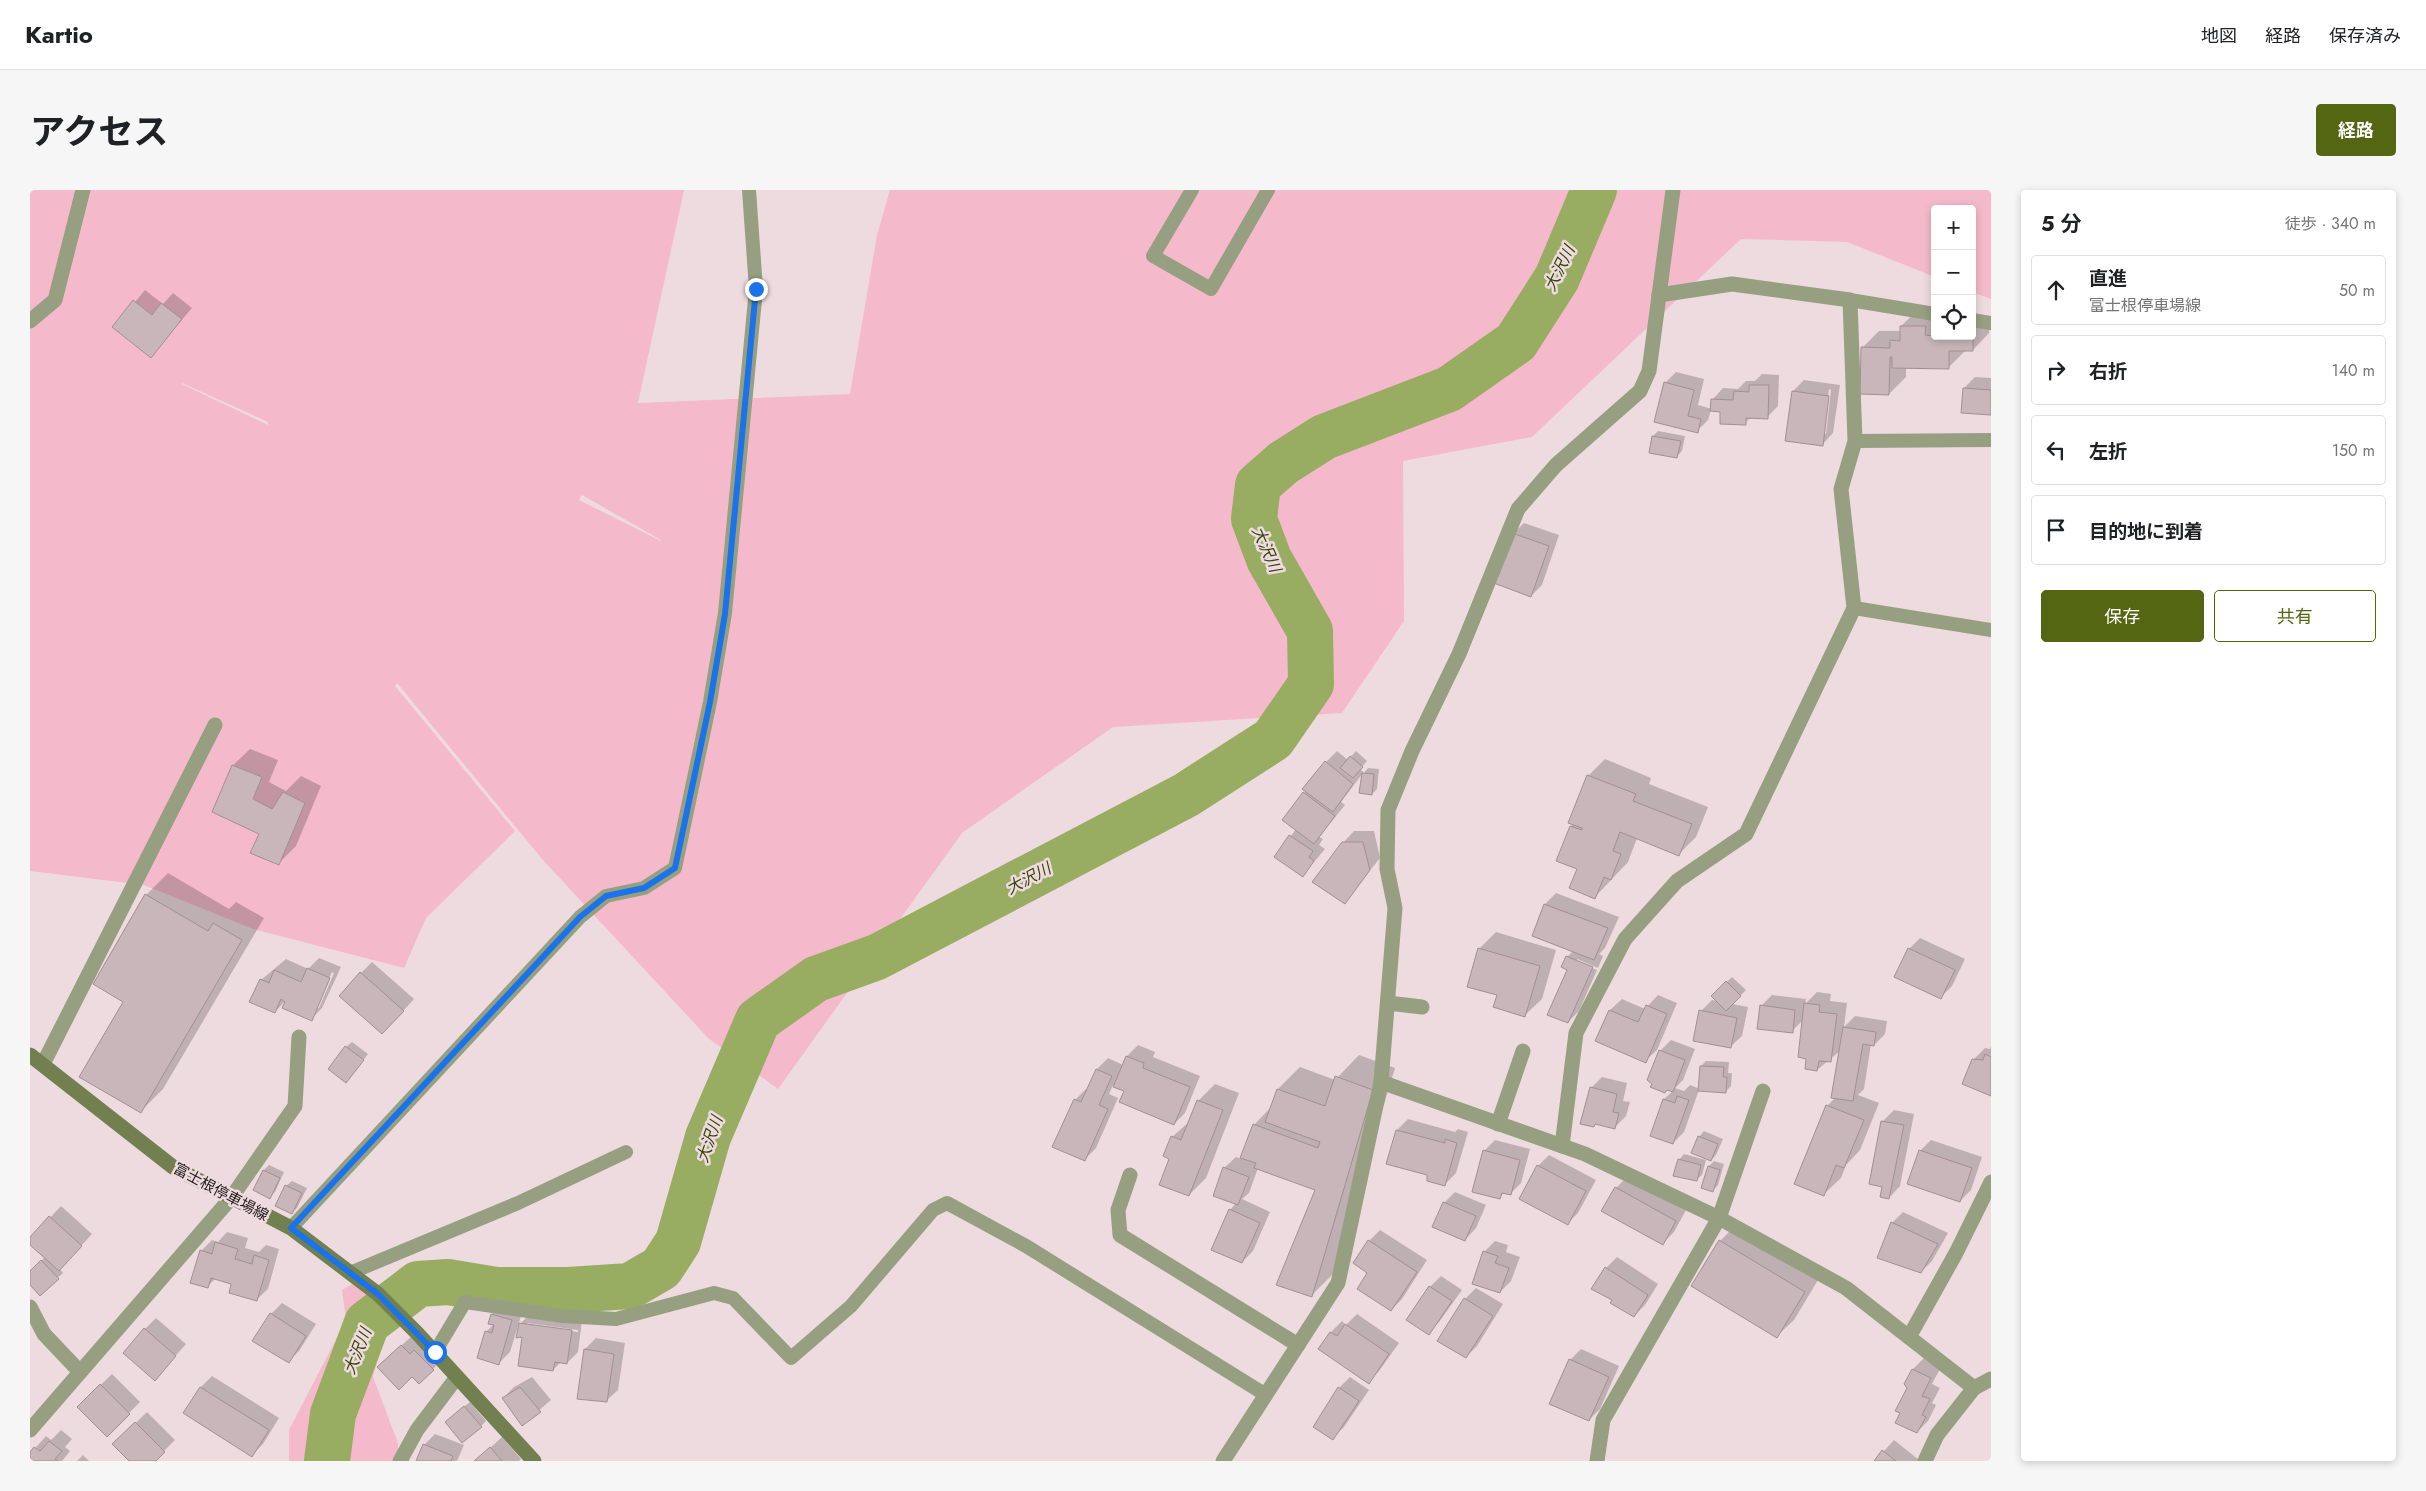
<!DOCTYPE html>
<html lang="ja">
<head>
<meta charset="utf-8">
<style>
  body { margin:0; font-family:Jost,"Noto Sans JP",sans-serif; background:#f6f6f6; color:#202124 }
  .controls { position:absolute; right:15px; top:15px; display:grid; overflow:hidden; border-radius:5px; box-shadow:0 2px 8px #0003 }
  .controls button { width:45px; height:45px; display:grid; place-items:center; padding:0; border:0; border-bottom:1px solid #e0e0e0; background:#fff; color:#202124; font:25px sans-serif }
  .stop { position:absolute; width:15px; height:15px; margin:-11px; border:4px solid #1a73e8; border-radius:50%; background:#fff }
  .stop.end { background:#1a73e8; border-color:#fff; box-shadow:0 1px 5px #0008 }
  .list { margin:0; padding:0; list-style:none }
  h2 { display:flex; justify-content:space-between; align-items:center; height:65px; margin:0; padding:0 20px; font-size:21px }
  h2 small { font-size:16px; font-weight:400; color:#757577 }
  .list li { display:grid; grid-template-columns:32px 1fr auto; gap:15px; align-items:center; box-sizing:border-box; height:70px; margin:0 10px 10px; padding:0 10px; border:1px solid #e0e0e0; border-radius:5px }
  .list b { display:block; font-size:19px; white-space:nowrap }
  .list p { margin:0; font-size:16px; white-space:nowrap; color:#757577 }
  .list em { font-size:16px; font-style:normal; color:#757577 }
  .actions { display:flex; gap:10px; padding:15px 20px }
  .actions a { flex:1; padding:11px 0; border:1px solid #546611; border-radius:5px; text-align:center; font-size:18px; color:#546611 }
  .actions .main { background:#546611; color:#fff }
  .icon { flex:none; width:28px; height:28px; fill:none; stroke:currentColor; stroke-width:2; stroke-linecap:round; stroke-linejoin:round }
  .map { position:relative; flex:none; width:1961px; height:1271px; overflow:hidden; border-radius:5px }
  header { display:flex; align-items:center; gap:30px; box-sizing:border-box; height:70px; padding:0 25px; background:#fff; border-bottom:1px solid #e0e0e0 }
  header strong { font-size:24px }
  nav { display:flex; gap:28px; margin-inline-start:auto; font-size:18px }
  .intro { display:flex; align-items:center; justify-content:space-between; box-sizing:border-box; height:120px; padding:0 30px }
  h1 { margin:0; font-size:35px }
  .button { padding:12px 22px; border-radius:5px; background:#546611; color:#fff; font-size:18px; font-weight:700 }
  main { display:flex; gap:30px; padding:0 30px }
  aside { flex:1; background:#fff; border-radius:5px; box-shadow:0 2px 8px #0003 }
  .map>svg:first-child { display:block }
</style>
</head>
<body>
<header>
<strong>Kartio</strong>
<nav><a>地図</a><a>経路</a><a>保存済み</a></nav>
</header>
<div class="intro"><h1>アクセス</h1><a class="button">経路</a></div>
<main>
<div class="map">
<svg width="1961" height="1271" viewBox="0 0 1961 1271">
  <rect width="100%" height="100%" fill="#eedbe0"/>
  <g fill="#f4bacb" fill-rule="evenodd">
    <path d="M0 0H654L608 213 820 204 847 45 860 0H1961V109L1942 102V19H1905V87L1817 52 1711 49 1502 247 1373 271 1374 431 1312 523 1083 537 932 643 748 899 678 848 512 669 367 493 365 496 485 641 396 728 374 778 223 739 114 695 0 681ZM152 193 238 232V235L152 194ZM552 305 631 350V351L549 310Z"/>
    <polygon points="326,1092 367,1118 352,1154 343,1187 368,1253 368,1271 259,1271 259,1240 316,1130 312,1100"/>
  </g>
  <g fill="#0003" fill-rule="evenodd">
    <polygon points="115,100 133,114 143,103 162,118 121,166 84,137"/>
    <polygon points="1888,120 1905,120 1905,146 1942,146 1942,129 1959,129 1959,143 1943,160 1935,161 1918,178 1876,177 1876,187 1859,204 1832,158 1849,141 1871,141 1871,136"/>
    <polygon points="1646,182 1674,189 1668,215 1682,219 1682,210 1693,198 1708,199 1716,191 1725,191 1732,184 1749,185 1748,216 1737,227 1721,227 1715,233 1691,221 1681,220 1678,230 1667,241 1635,193"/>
    <polygon points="1945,187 1961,188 1961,224 1934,198"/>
    <path d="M1774 190 1810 195 1803 243 1792 255 1763 201ZM1799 199 1801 200 1796 244H1793Z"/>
    <polygon points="1628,241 1655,246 1652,261 1647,266 1623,246"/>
    <polygon points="1494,333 1529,345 1512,395 1501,406 1483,344"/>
    <polygon points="220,559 248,570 239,592 256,601 271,586 291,596 266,656 249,673 230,643 183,621 203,575"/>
    <polygon points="1307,561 1318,570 1326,561 1337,571 1330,579 1334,583 1338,578 1349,579 1347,599 1342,604 1331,602 1333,583 1311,612 1315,615 1289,647 1293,649 1289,655 1295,659 1273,685 1246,667 1266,639 1274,603 1296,572"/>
    <polygon points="1575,569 1621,588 1619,594 1678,617 1666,647 1649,664 1607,648 1598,672 1565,707 1548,678 1541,637 1558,586"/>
    <polygon points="1324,641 1344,641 1350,668 1315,712 1313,653"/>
    <polygon points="138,683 199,719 206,712 234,728 133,899 111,921 95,811 116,705"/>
    <polygon points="1526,703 1589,727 1575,758 1569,764 1573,766 1568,778 1547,769 1547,772 1567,780 1549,821 1538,832 1537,767 1543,761 1503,745 1515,714"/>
    <polygon points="1466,742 1526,760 1512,809 1495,825 1468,804 1449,759"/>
    <polygon points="1890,748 1935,769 1922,796 1911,807 1879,759"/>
    <path d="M289 768 311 777 292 818 281 829 257 809 245 822 231 790 256 769 278 779ZM302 782 304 783 289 818H286Z"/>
    <polygon points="342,772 384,809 363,832 331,783"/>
    <polygon points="1702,787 1716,800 1702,814 1718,817 1712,846 1700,857 1671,821 1682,810 1687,811 1682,806"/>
    <polygon points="1787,802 1801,804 1800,811 1817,813 1814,837 1825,826 1857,831 1855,844 1844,855 1841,854 1834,899 1828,905 1849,913 1830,960 1816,975 1811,988 1794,1004 1797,916 1806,907 1810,861 1787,880 1777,867 1773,830 1762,841 1731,816 1742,805 1776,809 1775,814"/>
    <polygon points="1628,805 1647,813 1627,860 1615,871 1567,850 1580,820 1592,809 1615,819"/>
    <polygon points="1641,850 1665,859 1653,890 1645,898 1654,901 1660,895 1670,899 1671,876 1676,871 1699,872 1698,883 1702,883 1701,896 1696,901 1669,900 1654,942 1643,953 1622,945 1634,909 1643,901 1630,861"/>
    <polygon points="322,852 338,864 316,892 316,857"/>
    <polygon points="1108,855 1125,862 1123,867 1170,886 1155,923 1144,934 1096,900 1083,895 1079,904 1088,908 1066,958 1054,970 1045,910 1056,899 1058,900 1067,879 1078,868 1093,875 1097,866"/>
    <polygon points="1961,856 1961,904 1944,869 1955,858 1960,859"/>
    <polygon points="1329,865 1365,878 1303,1084 1281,1106 1286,999 1228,978 1219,1003 1212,1009 1240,1022 1223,1061 1212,1072 1200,1020 1206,1013 1194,978 1206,967 1211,969 1224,935 1241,917 1248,899 1270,877 1305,890"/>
    <polygon points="1572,887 1597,893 1593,911 1600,912 1596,926 1585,937 1567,933 1564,936 1561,898"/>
    <polygon points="1185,894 1209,903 1176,988 1159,1005 1140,968 1142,947 1160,931 1168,911"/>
    <polygon points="1864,920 1884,924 1870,996 1859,1008 1854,996 1841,993 1853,931"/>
    <polygon points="1378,929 1425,942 1428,939 1438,942 1426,983 1415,994 1398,984 1367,940"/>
    <polygon points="1674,941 1693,949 1686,965 1681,970 1669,947"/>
    <polygon points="1465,950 1500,959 1491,993 1480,1004 1475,1002 1469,1008 1454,961"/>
    <polygon points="1901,950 1952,967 1941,1000 1930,1011 1890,961"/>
    <polygon points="1654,964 1676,970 1672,985 1666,990 1649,970"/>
    <polygon points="1519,965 1566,990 1548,1023 1537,1034 1508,976"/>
    <polygon points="1684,971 1694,974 1688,995 1683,1000 1679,976"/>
    <polygon points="239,975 254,982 245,1002 239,1007 224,1000 234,980"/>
    <polygon points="1597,987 1656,1020 1644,1042 1633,1053 1586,998"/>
    <polygon points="262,991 277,998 267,1018 262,1023 256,996"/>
    <polygon points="1425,1002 1456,1015 1446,1038 1435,1050 1414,1013"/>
    <polygon points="31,1016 62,1044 30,1079 33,1083 10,1104 0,1093 0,1082 15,1067 0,1054 0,1049"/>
    <polygon points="1873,1022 1918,1043 1902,1071 1891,1082 1862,1033"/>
    <polygon points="1707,1034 1791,1085 1764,1130 1747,1146 1663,1095 1690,1051"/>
    <polygon points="1350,1040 1397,1070 1372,1109 1361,1120 1339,1051"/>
    <polygon points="197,1042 218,1048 215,1058 229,1062 236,1055 249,1059 238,1099 226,1110 203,1093 186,1088 177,1097 171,1061 182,1050 188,1052"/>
    <polygon points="1465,1051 1478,1055 1476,1062 1490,1067 1481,1091 1470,1102 1454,1062"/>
    <polygon points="1587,1067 1628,1094 1615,1115 1604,1126 1584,1109 1576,1078"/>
    <polygon points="1411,1086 1432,1100 1409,1132 1398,1143 1400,1097"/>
    <polygon points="1446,1098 1473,1114 1447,1156 1436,1167 1435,1109"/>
    <polygon points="252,1113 286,1134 269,1161 258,1172 241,1124"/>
    <polygon points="474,1113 493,1119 480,1162 469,1173 456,1142 464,1134 462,1124"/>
    <path d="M501 1123 552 1130 548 1162 537 1173 531 1172 523 1180 494 1145 488 1136ZM497 1133 548 1140V1142L497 1136Z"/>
    <polygon points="1327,1124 1369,1153 1349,1181 1338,1192 1301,1142 1312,1131 1316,1135"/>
    <polygon points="126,1128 156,1154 125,1189 115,1139"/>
    <polygon points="383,1145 414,1168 403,1179 360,1166"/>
    <polygon points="566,1148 595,1153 588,1200 576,1211 555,1159"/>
    <polygon points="1551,1159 1589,1176 1570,1219 1559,1230 1540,1170"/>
    <polygon points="1894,1168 1911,1177 1902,1194 1910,1198 1902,1213 1906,1215 1898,1231 1887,1242 1872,1223 1883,1179"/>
    <polygon points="82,1184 110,1212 77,1245 48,1217"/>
    <polygon points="182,1186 249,1228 233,1254 222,1265 171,1197"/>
    <polygon points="502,1187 521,1210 493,1234 473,1208 484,1197"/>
    <polygon points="1320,1187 1339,1200 1314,1237 1303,1248 1309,1198"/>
    <polygon points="440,1212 456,1231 451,1236 421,1227"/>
    <polygon points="117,1222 145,1250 124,1271 100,1271 84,1254"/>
    <polygon points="31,1240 42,1249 35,1257 40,1261 32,1271 0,1271 0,1264 16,1246 21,1250"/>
    <polygon points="405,1244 434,1255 427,1271 387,1271 394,1255"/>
    <polygon points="472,1247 491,1269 489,1271 446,1271"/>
    <polygon points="1864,1250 1889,1270 1888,1271 1845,1271"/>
    <polygon points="53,1265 59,1271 47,1271"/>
  </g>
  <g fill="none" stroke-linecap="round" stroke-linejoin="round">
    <polyline stroke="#98ad61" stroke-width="46" points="297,1271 303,1224 337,1133 388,1094 418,1092 466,1100 538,1100 600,1096 631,1078 648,1052 678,947 728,830 786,789 847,767 1156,605 1243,549 1281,494 1280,441 1239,369 1224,329 1228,295 1253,273 1294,247 1419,199 1486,152 1527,88 1564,0"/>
  </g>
  <g fill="#c8b6bb" stroke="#a18f94">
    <polygon points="103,110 122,125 131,113 152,129 121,168 82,137"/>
    <polygon points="1870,136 1896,136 1895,145 1905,146 1943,145 1943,161 1919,161 1919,179 1862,178 1862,167 1860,167 1859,205 1830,204 1831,157 1860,158 1860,150 1870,151"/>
    <polygon points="1634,192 1664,200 1658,226 1671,229 1668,243 1624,232"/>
    <polygon points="1719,195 1739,195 1738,229 1716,228 1716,235 1690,234 1690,222 1680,221 1681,209 1703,210 1704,201 1719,202"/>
    <polygon points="1933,198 1961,200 1961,225 1931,223"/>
    <polygon points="1762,201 1799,206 1793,256 1755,251"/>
    <polygon points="1622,246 1651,251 1647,268 1619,263"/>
    <polygon points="1482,343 1519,356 1501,407 1461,392"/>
    <polygon points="1320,566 1333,577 1323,588 1310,578"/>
    <polygon points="1295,571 1323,594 1303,622 1272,599"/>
    <polygon points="202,575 232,587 223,609 242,619 253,602 275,613 249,675 220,663 229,644 182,622"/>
    <polygon points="1332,583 1344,584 1342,605 1329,603"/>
    <polygon points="1557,585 1606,604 1603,611 1662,634 1649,666 1590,642 1583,661 1591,664 1581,690 1574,687 1565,709 1539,698 1547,679 1526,671 1540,636 1552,640 1552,638 1538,633"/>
    <polygon points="1273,602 1305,626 1284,654 1252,630"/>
    <polygon points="1259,645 1283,661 1279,667 1284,671 1273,687 1244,667"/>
    <polygon points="1312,652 1333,652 1340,680 1315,714 1282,692"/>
    <polygon points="115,704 178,741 183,733 212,750 111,923 49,887 93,812 63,794"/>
    <polygon points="1514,714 1578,738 1564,770 1502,746"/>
    <polygon points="1448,758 1510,776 1495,827 1463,817 1467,805 1437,797"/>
    <polygon points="1878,758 1925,780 1911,809 1864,787"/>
    <polygon points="1536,766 1563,777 1538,833 1517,825 1537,780 1531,777"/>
    <polygon points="277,778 300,788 282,831 252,818 255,812 251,809 245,823 219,812 230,789 239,793 244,780 271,792"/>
    <polygon points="330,782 374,821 352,844 309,806"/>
    <polygon points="1696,791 1711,806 1696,821 1681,806"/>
    <polygon points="1774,813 1790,815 1789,822 1807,824 1801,872 1789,871 1787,881 1775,879 1776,869 1768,867"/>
    <polygon points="1616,815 1637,824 1616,873 1565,851 1579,820 1608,832"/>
    <polygon points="1730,815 1765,820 1763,843 1727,839"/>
    <polygon points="1669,820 1707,828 1701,858 1663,851"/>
    <polygon points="1813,837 1846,842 1844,856 1833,854 1823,911 1801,908"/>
    <polygon points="315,856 334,870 316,893 298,879"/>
    <polygon points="1629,860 1655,870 1643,902 1637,900 1635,903 1620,897 1622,894 1617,890"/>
    <polygon points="1955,864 1961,867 1961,906 1932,894 1942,869 1953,870"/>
    <polygon points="1096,866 1114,873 1113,878 1160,897 1144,935 1089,912 1094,901 1083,897"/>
    <polygon points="1670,876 1694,877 1693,887 1697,887 1696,903 1668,901"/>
    <polygon points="1066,879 1082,886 1069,915 1078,919 1055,971 1022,957 1044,909 1051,912"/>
    <polygon points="1305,886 1343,900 1282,1107 1246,1095 1285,1000 1224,978 1226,973 1210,968 1223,934 1288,958 1290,952 1235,932 1247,899 1295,916"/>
    <polygon points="1560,897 1587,904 1583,922 1589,923 1585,939 1565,934 1564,937 1550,934"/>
    <polygon points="1647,906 1659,910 1643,954 1620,946 1633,909 1645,913"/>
    <polygon points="1167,910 1193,920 1159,1006 1129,995 1139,969 1133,966 1141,946 1151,950"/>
    <polygon points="1796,915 1834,930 1814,978 1806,975 1794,1006 1764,994"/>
    <polygon points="1851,931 1874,935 1859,1009 1850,1007 1852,997 1839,994"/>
    <polygon points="1366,940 1415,953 1415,949 1427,953 1415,996 1397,991 1397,985 1356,974"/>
    <polygon points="1668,946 1688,954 1681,971 1661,963"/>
    <polygon points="1453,960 1490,970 1481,1005 1472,1003 1470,1009 1442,1002"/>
    <polygon points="1889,960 1942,978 1930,1012 1877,994"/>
    <polygon points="1648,969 1671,975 1667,991 1643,986"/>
    <polygon points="1507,975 1556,1001 1538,1035 1489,1009"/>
    <polygon points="1678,976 1690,980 1683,1002 1671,998"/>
    <polygon points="1193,977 1219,987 1208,1015 1183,1006"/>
    <polygon points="233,980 250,988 240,1009 223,1000"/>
    <polygon points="255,995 272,1003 262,1024 245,1016"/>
    <polygon points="1585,997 1646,1031 1633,1055 1571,1021"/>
    <polygon points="1413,1012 1446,1026 1435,1051 1402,1037"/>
    <polygon points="1199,1019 1230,1033 1212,1073 1181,1060"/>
    <polygon points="19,1026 52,1056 29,1081 0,1055 0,1047"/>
    <polygon points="1861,1032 1908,1054 1891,1083 1847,1068"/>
    <polygon points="1338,1050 1387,1082 1361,1121 1327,1099 1337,1083 1323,1073"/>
    <polygon points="1689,1050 1775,1102 1747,1148 1661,1096"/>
    <polygon points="185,1052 208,1059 205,1069 222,1074 224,1065 239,1070 227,1111 199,1103 201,1094 181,1088 178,1098 160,1093 170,1060 182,1064"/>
    <polygon points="1453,1061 1468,1066 1465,1073 1479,1078 1470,1103 1442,1094"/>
    <polygon points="11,1070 29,1089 10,1106 0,1095 0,1081"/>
    <polygon points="1575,1077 1618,1105 1604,1127 1580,1113 1582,1110 1561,1099"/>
    <polygon points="1399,1096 1422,1111 1399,1145 1376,1130"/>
    <polygon points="1434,1108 1463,1126 1436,1168 1407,1151"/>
    <polygon points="240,1123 276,1146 259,1173 222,1151"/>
    <polygon points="461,1124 482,1130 469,1175 447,1168 455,1141 462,1143 464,1135 458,1134"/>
    <polygon points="489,1133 542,1140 537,1174 525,1172 523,1181 488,1176 492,1147 486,1148"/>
    <polygon points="1315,1134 1359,1164 1339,1194 1288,1159 1300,1142 1307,1146"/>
    <polygon points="114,1138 146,1166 125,1191 93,1163"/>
    <polygon points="371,1155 380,1164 384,1160 404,1180 389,1194 382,1187 369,1200 347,1177"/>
    <polygon points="554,1159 584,1164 577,1212 547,1209"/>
    <polygon points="1539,1169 1579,1187 1559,1231 1519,1214"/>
    <polygon points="1882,1179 1901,1188 1892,1206 1900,1209 1892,1225 1896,1227 1887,1243 1865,1233 1870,1223 1865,1221 1877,1198 1874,1194"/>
    <polygon points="70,1194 100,1224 77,1247 47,1217"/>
    <polygon points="170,1197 239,1240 222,1267 153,1223"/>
    <polygon points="490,1197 511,1222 492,1236 472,1208"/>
    <polygon points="1308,1197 1329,1211 1303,1250 1283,1237"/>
    <polygon points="434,1216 452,1237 432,1253 415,1232"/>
    <polygon points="105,1232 135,1262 126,1271 99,1271 82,1254"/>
    <polygon points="19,1251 32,1261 25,1269 28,1271 0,1271 0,1262 4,1257 10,1261"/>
    <polygon points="393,1254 423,1266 421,1271 386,1271"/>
    <polygon points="460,1257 472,1271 444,1271"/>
    <polygon points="1852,1260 1866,1271 1844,1271"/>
  </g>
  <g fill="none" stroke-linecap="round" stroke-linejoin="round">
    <g stroke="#96a080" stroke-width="14">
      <polyline points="1162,0 1123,66 1181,99 1238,0"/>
      <polyline points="1820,110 1905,124"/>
      <polyline points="1942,130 1961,133"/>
      <polyline points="1825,251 1961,250"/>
      <polyline points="1824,418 1961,440"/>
      <polyline points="261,1038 550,727 576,706 614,698 645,678 680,512 695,423 726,99 719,0"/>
      <polyline points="320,1083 488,1013 596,962"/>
      <polyline points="405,1162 435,1112 533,1126 586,1129 684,1103 703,1108 761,1168 821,1116 903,1020 917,1013 996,1056 1236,1205"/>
    </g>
    <g stroke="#96a080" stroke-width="15">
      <polyline points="0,131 25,110 53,0"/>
      <polyline points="1358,813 1392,817"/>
      <polyline points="13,874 185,535"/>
      <polyline points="1351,892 1555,964 1689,1028 1816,1098 1944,1198"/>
      <polyline points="1468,934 1493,861"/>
      <polyline points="1532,956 1546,843 1595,749 1647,691 1716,644 1824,418 1811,299 1825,251 1820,110 1702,94 1629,105"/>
      <polyline points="1100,985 1088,1020 1090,1045 1268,1155"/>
      <polyline points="0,1117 14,1144 50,1182"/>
      <polyline points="1879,1147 1926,1063 1961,992"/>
      <polyline points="0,1240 201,1008 265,916 269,847"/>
      <polyline points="370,1271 387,1240 427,1187"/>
      <polyline points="1193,1271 1308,1093 1351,892 1365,718 1357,679 1358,620 1382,561 1429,464 1488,319 1526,275 1610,201 1619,181 1623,151 1643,0"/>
      <polyline points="1567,1271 1573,1230 1689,1028 1733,901"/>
      <polyline points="1895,1271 1907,1245 1944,1198 1961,1189"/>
    </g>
    <polyline stroke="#728050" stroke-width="15" points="0,865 143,977 261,1038 348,1104 387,1143 504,1271"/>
  </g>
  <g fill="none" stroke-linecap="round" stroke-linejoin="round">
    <polyline stroke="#1a73e8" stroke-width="6" points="405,1162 348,1104 261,1038 550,727 576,706 614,698 645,678 680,512 695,424 726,99"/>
  </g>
  <g text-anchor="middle" stroke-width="5" stroke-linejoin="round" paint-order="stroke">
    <g font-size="15" fill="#20191b" stroke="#eedbe0">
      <text transform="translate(191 1002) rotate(28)" y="5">富士根停車場線</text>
    </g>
    <g font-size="16" font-style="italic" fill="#38450b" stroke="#eedbe0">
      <text transform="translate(1529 78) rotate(-64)" y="6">大沢川</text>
      <text transform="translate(1237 359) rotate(66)" y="6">大沢川</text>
      <text transform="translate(998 688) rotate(-28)" y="6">大沢川</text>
      <text transform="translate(679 949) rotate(-71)" y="6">大沢川</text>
      <text transform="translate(327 1161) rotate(-68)" y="6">大沢川</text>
    </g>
  </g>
</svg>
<div class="controls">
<button>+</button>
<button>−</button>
<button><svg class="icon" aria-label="locate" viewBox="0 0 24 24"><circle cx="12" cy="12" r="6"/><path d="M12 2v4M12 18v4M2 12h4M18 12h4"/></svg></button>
</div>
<div class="stop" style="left:405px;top:1162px"></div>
<div class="stop end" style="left:726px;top:99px"></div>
</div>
<aside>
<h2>5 分<small>徒歩 · 340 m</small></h2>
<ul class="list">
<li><svg class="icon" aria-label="ahead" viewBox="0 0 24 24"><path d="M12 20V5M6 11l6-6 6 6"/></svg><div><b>直進</b><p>富士根停車場線</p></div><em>50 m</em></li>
<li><svg class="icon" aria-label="right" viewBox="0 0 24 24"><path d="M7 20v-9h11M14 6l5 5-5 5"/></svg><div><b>右折</b></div><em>140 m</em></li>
<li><svg class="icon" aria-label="left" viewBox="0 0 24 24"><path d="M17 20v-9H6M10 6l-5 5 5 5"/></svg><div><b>左折</b></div><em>150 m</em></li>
<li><svg class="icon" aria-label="arrive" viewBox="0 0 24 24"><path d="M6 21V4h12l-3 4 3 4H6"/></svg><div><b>目的地に到着</b></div></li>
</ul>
<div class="actions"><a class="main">保存</a><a>共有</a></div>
</aside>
</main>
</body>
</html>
